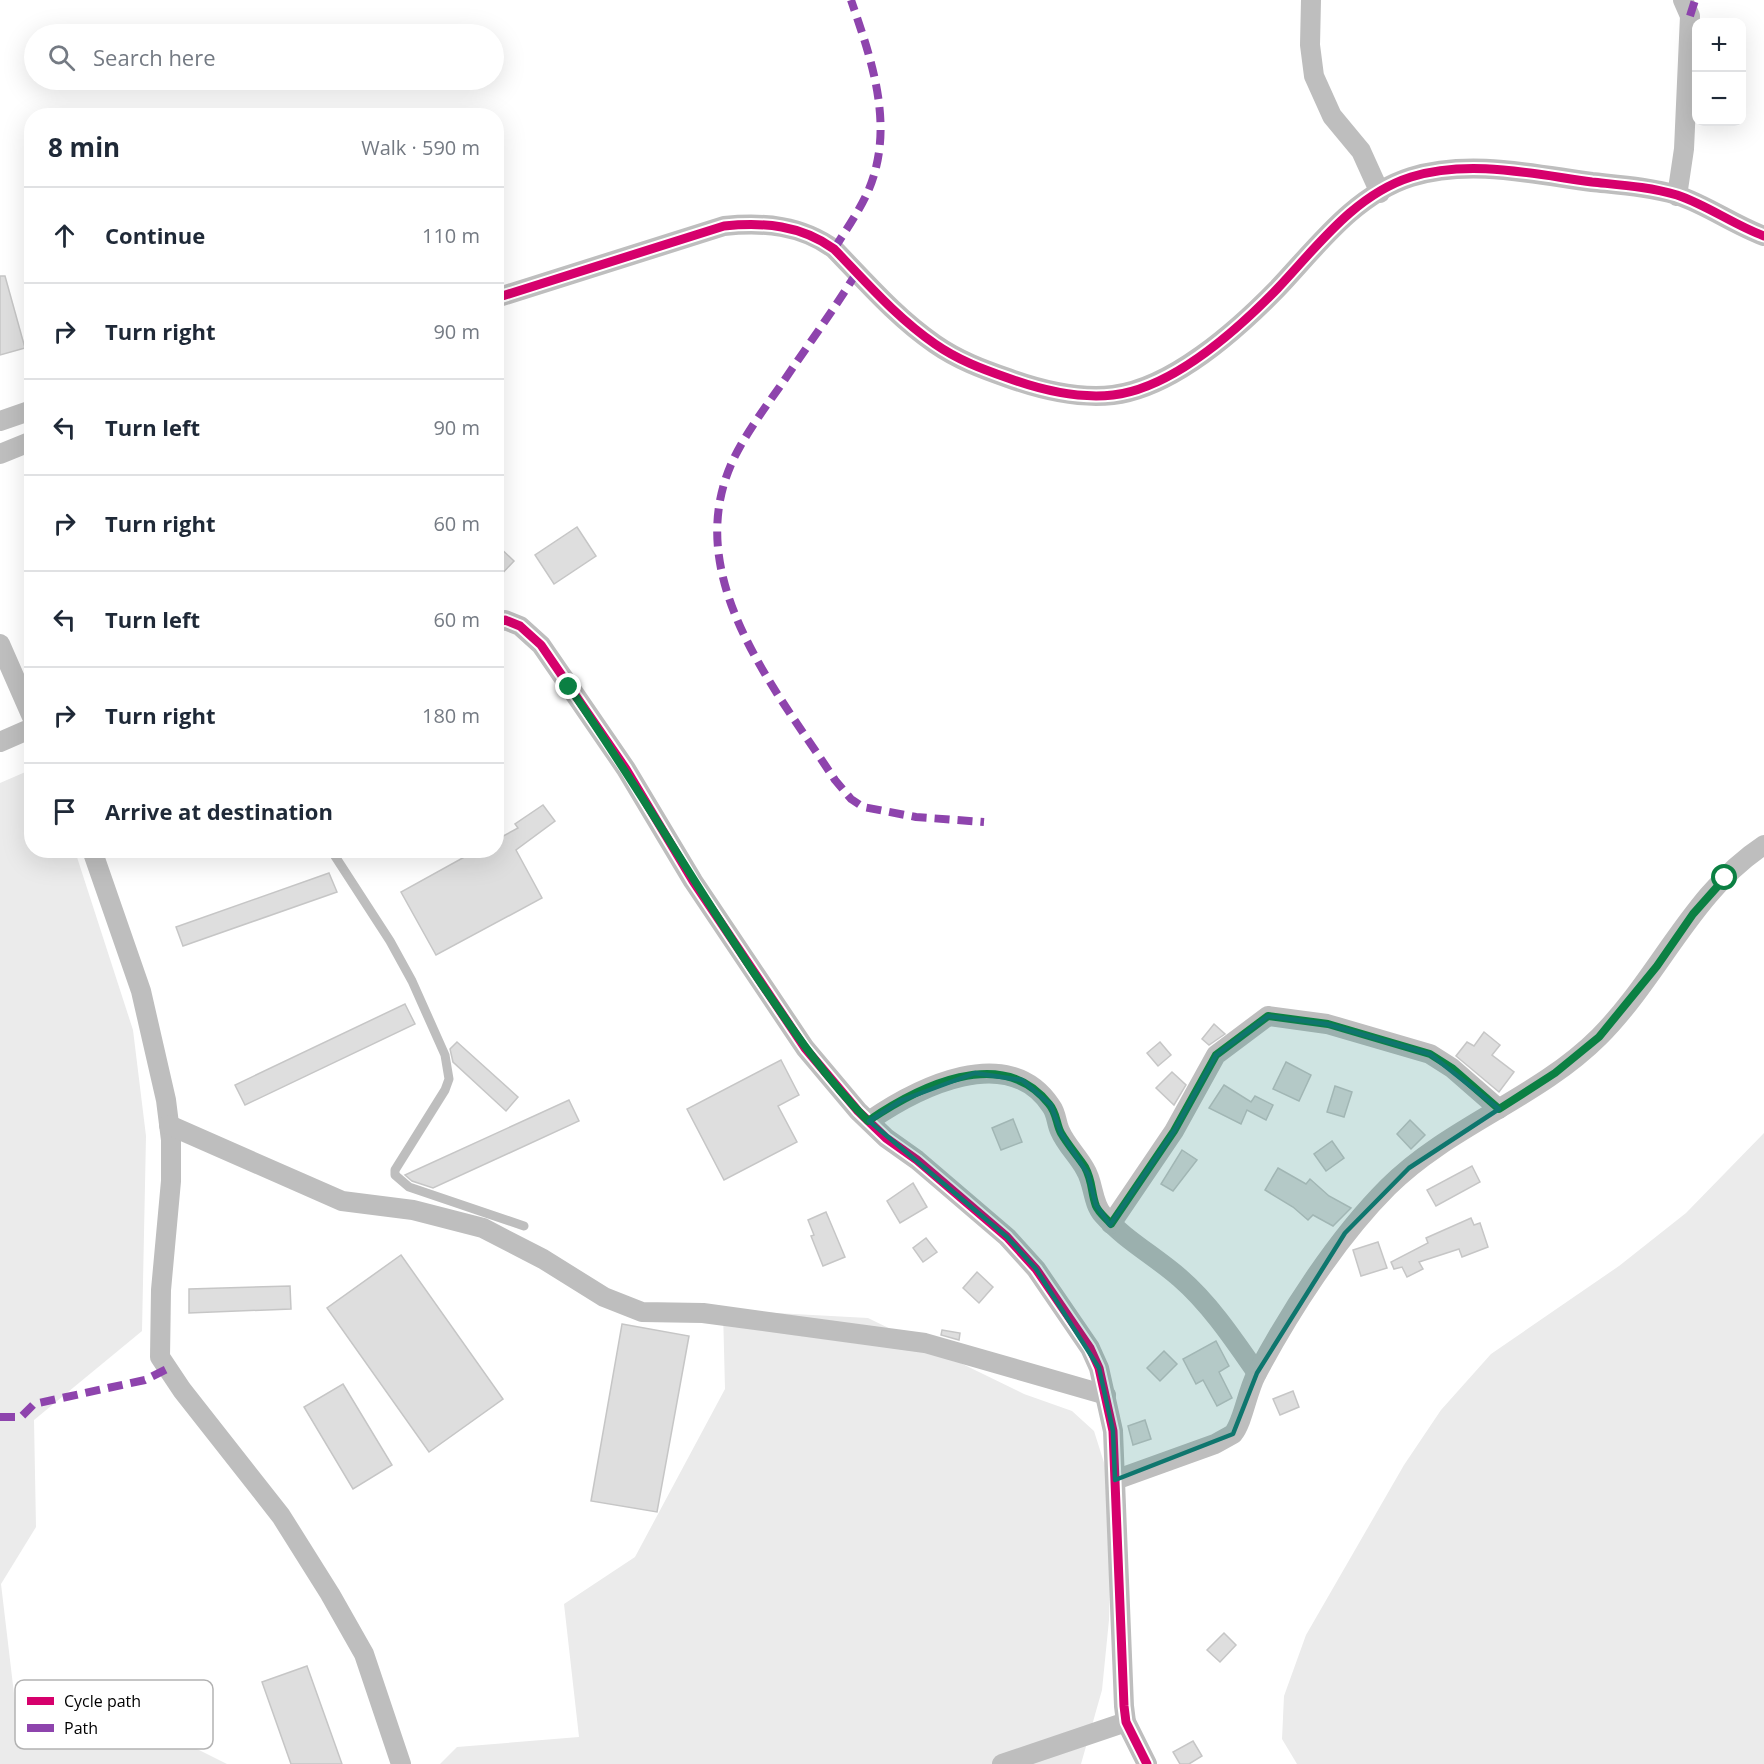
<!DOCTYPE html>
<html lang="en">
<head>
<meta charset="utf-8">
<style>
  body { margin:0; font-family:"Open Sans",sans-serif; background:#f2f2f3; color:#1f2937 }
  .controls { position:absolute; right:18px; top:18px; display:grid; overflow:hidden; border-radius:12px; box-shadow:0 6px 24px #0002 }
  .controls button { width:54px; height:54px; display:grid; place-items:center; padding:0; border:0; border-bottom:2px solid #e0e1e3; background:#fff; color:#1f2937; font:30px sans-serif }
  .stop { position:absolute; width:18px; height:18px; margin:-14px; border:4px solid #0b8043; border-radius:50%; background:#fff }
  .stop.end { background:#0b8043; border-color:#fff; box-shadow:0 2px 6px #0008 }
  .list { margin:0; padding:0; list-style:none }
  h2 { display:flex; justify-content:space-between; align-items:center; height:78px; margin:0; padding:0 24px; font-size:26px }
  h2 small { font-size:20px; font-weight:400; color:#747a83 }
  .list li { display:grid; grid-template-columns:39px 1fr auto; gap:18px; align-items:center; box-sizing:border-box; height:96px; padding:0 24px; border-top:2px solid #e0e1e3 }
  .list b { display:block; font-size:22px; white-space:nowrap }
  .list em { font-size:20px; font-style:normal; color:#747a83 }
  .icon { flex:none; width:33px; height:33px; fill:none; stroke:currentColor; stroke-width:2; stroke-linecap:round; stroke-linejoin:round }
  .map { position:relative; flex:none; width:1764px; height:1764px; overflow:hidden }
  .search { position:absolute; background:#fff; box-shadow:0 6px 24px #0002; left:24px; top:24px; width:480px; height:66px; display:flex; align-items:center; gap:15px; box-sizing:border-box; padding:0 21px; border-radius:33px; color:#747a83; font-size:22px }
  .panel { position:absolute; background:#fff; box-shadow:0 6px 24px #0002; left:24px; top:108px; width:480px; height:750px; border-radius:24px }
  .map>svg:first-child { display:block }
</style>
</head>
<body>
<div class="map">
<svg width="1764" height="1764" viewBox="0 0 1764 1764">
  <rect width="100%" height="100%" fill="#fff"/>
  <g fill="#ebebeb">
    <polygon points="30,770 32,850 75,851 133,1030 146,1136 142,1331 34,1420 36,1527 1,1584 17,1719 195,1748 227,1764 0,1764 0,783"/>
    <polygon points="1764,1133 1764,1764 1297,1764 1282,1739 1284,1696 1306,1635 1404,1465 1441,1410 1491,1354 1619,1266 1686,1213"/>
    <polygon points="723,1310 868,1318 1024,1394 1072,1411 1094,1431 1106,1469 1111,1549 1109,1620 1102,1690 1081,1764 440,1764 457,1747 579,1737 564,1604 635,1557 725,1389"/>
  </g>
  <g fill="#dedede" stroke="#c6c6c6" stroke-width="1.5">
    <polygon points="0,276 5,276 25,348 0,355"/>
    <polygon points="577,527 596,556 554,584 535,555"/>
    <polygon points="496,544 514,561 496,580"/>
    <polygon points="543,805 555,821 516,850 542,898 436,955 401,892 477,850 496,850 496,840 518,828 515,824"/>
    <polygon points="329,873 337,892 183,946 176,927"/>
    <polygon points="405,1004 415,1024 245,1105 235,1085"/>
    <polygon points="1214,1024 1225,1034 1209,1045 1202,1039"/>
    <polygon points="1484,1032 1500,1045 1492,1055 1514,1072 1499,1092 1456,1056 1467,1042 1474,1046"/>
    <polygon points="457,1042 518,1097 506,1111 453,1062 450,1049"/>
    <polygon points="1160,1042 1171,1055 1158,1066 1147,1053"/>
    <polygon points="781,1060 799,1095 778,1106 797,1142 724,1180 687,1109"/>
    <polygon points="1286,1062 1311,1075 1299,1101 1273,1089"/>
    <polygon points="1172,1072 1186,1085 1174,1105 1156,1088"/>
    <polygon points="1224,1085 1251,1102 1255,1096 1273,1105 1266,1120 1247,1110 1241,1124 1209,1108"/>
    <polygon points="1335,1086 1352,1092 1344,1117 1327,1112"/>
    <polygon points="569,1100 579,1121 433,1188 412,1181 405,1175"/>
    <polygon points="1013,1119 1022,1142 1001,1150 992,1128"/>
    <polygon points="1410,1120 1425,1135 1411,1149 1397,1134"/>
    <polygon points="1332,1141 1344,1158 1326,1171 1314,1154"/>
    <polygon points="1182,1150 1197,1160 1173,1191 1161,1184"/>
    <polygon points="1472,1166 1480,1182 1436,1206 1427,1190"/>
    <polygon points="1278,1168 1306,1184 1310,1179 1329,1196 1351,1208 1333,1226 1313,1215 1308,1220 1293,1207 1265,1190"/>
    <polygon points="913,1183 927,1207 900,1223 887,1201"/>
    <polygon points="826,1212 845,1257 823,1266 811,1236 814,1235 808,1220"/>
    <polygon points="1471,1218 1474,1225 1480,1223 1488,1247 1462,1257 1459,1249 1419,1262 1423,1269 1407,1277 1402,1267 1394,1269 1391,1262 1428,1243 1426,1238"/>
    <polygon points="926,1238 937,1252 923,1262 913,1248"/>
    <polygon points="1378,1242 1387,1268 1361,1276 1353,1250"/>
    <polygon points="401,1255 503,1399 429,1452 327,1308"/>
    <polygon points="977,1272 993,1287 979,1303 963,1288"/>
    <polygon points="290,1286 291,1309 189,1313 189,1289"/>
    <polygon points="622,1324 689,1336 657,1512 591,1501"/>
    <polygon points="942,1330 960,1333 959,1340 941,1335"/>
    <polygon points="1216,1341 1229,1366 1219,1372 1232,1398 1217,1406 1203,1380 1196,1384 1183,1359"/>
    <polygon points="1164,1351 1177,1364 1160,1381 1147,1368"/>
    <polygon points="343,1384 392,1465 353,1489 304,1407"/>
    <polygon points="1293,1391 1299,1407 1280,1415 1273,1399"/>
    <polygon points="1145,1420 1151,1439 1133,1445 1128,1426"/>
    <polygon points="1224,1633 1236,1645 1220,1662 1207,1650"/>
    <polygon points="307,1666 342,1764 291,1764 262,1682"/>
    <polygon points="1193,1741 1202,1756 1189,1764 1180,1764 1173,1752"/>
  </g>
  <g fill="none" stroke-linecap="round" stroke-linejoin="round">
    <polyline stroke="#bebebe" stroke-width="9" points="331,850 390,941 412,981 445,1055 449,1079 445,1090 395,1170 395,1175 409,1187 524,1226"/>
    <g stroke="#bebebe" stroke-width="20">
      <polyline points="1311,0 1310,45 1314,76 1332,116 1361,151 1380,193"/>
      <polyline points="1677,196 1684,149 1690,16 1683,0"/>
      <path d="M496 298 724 226C764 222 801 225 834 249 866 282 897 318 935 344 958 360 982 369 1008 378 1041 390 1077 399 1113 395 1172 388 1237 330 1277 289 1316 248 1354 195 1411 177 1470 159 1532 174 1592 182 1620 185 1650 187 1677 195 1707 205 1734 225 1764 236"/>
      <polyline points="0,421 32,410"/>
      <polyline points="0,454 32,441"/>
      <polyline points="496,623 505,620 520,626 541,645 626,769 693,881 805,1048 858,1111 886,1138 917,1160 1007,1237 1036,1269 1090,1348 1099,1368 1113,1431 1124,1706 1126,1722 1147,1764"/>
      <polyline points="0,644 32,717"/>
      <polyline points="0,742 32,728"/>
      <polyline points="92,850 141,991 166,1100 171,1140 171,1181 161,1290 160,1357 182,1390 281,1516 330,1594 364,1654 401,1764"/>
      <path d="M869 1121C917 1088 1008 1041 1051 1106 1057 1114 1056 1123 1060 1131 1066 1145 1078 1156 1085 1169 1094 1183 1092 1203 1103 1215 1125 1240 1155 1256 1180 1278 1210 1304 1234 1340 1257 1373"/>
      <polyline points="169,1125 342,1201 413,1210 483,1228 543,1259 604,1297 642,1312 703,1313 925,1343 1106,1395"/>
      <polyline points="1111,1224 1174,1131 1216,1055 1268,1016 1327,1024 1430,1054 1452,1068 1499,1109"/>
      <path d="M1115 1480 1215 1444 1233 1434C1243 1422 1247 1392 1256 1375 1290 1311 1337 1238 1388 1187 1449 1126 1538 1098 1599 1037 1659 977 1692 892 1764 845"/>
      <polyline points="1002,1764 1126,1722"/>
    </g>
    <g stroke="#8e44ad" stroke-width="8" stroke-dasharray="15 8" stroke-linecap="butt">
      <polyline points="1690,16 1695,0"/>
      <path d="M834 249C846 230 860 210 869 189 895 126 872 61 851 0"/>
      <path d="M857 272C833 311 806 348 781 385 764 409 747 432 734 458 678 575 775 688 835 780L851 799 863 807 916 817 984 822"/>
      <polyline points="0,1417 21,1417 34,1404 145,1380 167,1369"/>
    </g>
    <g stroke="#fff" stroke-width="13">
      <g id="cycleway">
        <path d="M496 298 724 226C764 222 801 225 834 249 866 282 897 318 935 344 958 360 982 369 1008 378 1041 390 1077 399 1113 395 1172 388 1237 330 1277 289 1316 248 1354 195 1411 177 1470 159 1532 174 1592 182 1620 185 1650 187 1677 195 1707 205 1734 225 1764 236"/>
        <polyline points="496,623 505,620 520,626 541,645 626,769 693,881 805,1048 858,1111 886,1138 917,1160 1007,1237 1036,1269 1090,1348 1099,1368 1113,1431 1124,1706 1126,1722 1147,1764"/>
      </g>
    </g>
    <use href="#cycleway" stroke="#d6006c" stroke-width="9"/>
  </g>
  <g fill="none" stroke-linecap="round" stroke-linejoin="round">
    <path stroke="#0b8043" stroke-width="8" d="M569 687C633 779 690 876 752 970 788 1023 823 1076 868 1121 918 1087 1002 1044 1049 1104 1057 1113 1056 1124 1061 1133 1068 1145 1077 1155 1085 1167 1093 1182 1091 1193 1096 1206 1099 1213 1106 1218 1111 1224L1174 1131 1216 1055 1268 1016 1328 1024 1430 1054 1452 1068 1499 1109 1555 1073 1599 1037 1657 966 1693 914 1725 878"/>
  </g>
  <path fill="#0f766e" fill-opacity="0.2" stroke="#0f766e" stroke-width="4.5" stroke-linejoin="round" d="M1268 1016 1327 1024 1430 1054 1499 1109 1409 1168 1345 1233 1257 1373 1233 1434 1115 1480 1113 1431 1099 1368 1036 1269 1007 1237 869 1121 902 1100 975 1073 1022 1080 1051 1105 1061 1133 1088 1174 1096 1205 1110 1225 1174 1131 1216 1055Z"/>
  <rect x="15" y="1680" width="198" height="69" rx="9" fill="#fff" stroke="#b2b2b2" stroke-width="1.5"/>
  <rect x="27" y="1697" width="27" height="8" fill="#d6006c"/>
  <rect x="27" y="1724" width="27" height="8" fill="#8e44ad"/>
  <g font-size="16" fill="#000">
    <text x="64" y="1707">Cycle path</text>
    <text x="64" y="1734">Path</text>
  </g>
</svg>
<div class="controls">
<button>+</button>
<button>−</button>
</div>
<div class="stop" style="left:1725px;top:878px"></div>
<div class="stop end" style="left:569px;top:687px"></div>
<div class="search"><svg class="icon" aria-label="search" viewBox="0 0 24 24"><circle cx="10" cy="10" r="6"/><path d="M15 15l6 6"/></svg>Search here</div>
<section class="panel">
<h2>8 min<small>Walk · 590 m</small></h2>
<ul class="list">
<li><svg class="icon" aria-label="ahead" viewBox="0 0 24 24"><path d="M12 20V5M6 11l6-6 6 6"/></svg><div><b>Continue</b></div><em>110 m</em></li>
<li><svg class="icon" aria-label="right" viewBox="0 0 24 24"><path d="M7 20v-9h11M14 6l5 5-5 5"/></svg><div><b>Turn right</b></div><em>90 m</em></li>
<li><svg class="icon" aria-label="left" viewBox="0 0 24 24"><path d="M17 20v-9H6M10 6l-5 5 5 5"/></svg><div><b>Turn left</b></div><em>90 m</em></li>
<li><svg class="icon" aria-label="right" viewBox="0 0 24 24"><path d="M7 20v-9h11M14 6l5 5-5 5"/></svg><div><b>Turn right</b></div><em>60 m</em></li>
<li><svg class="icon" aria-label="left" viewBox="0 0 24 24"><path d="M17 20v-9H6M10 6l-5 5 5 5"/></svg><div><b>Turn left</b></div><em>60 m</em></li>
<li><svg class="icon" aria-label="right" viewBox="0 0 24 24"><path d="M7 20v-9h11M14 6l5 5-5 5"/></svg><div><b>Turn right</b></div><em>180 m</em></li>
<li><svg class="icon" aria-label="arrive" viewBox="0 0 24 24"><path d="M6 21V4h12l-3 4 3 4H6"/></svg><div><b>Arrive at destination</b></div></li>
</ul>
</section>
</div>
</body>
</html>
